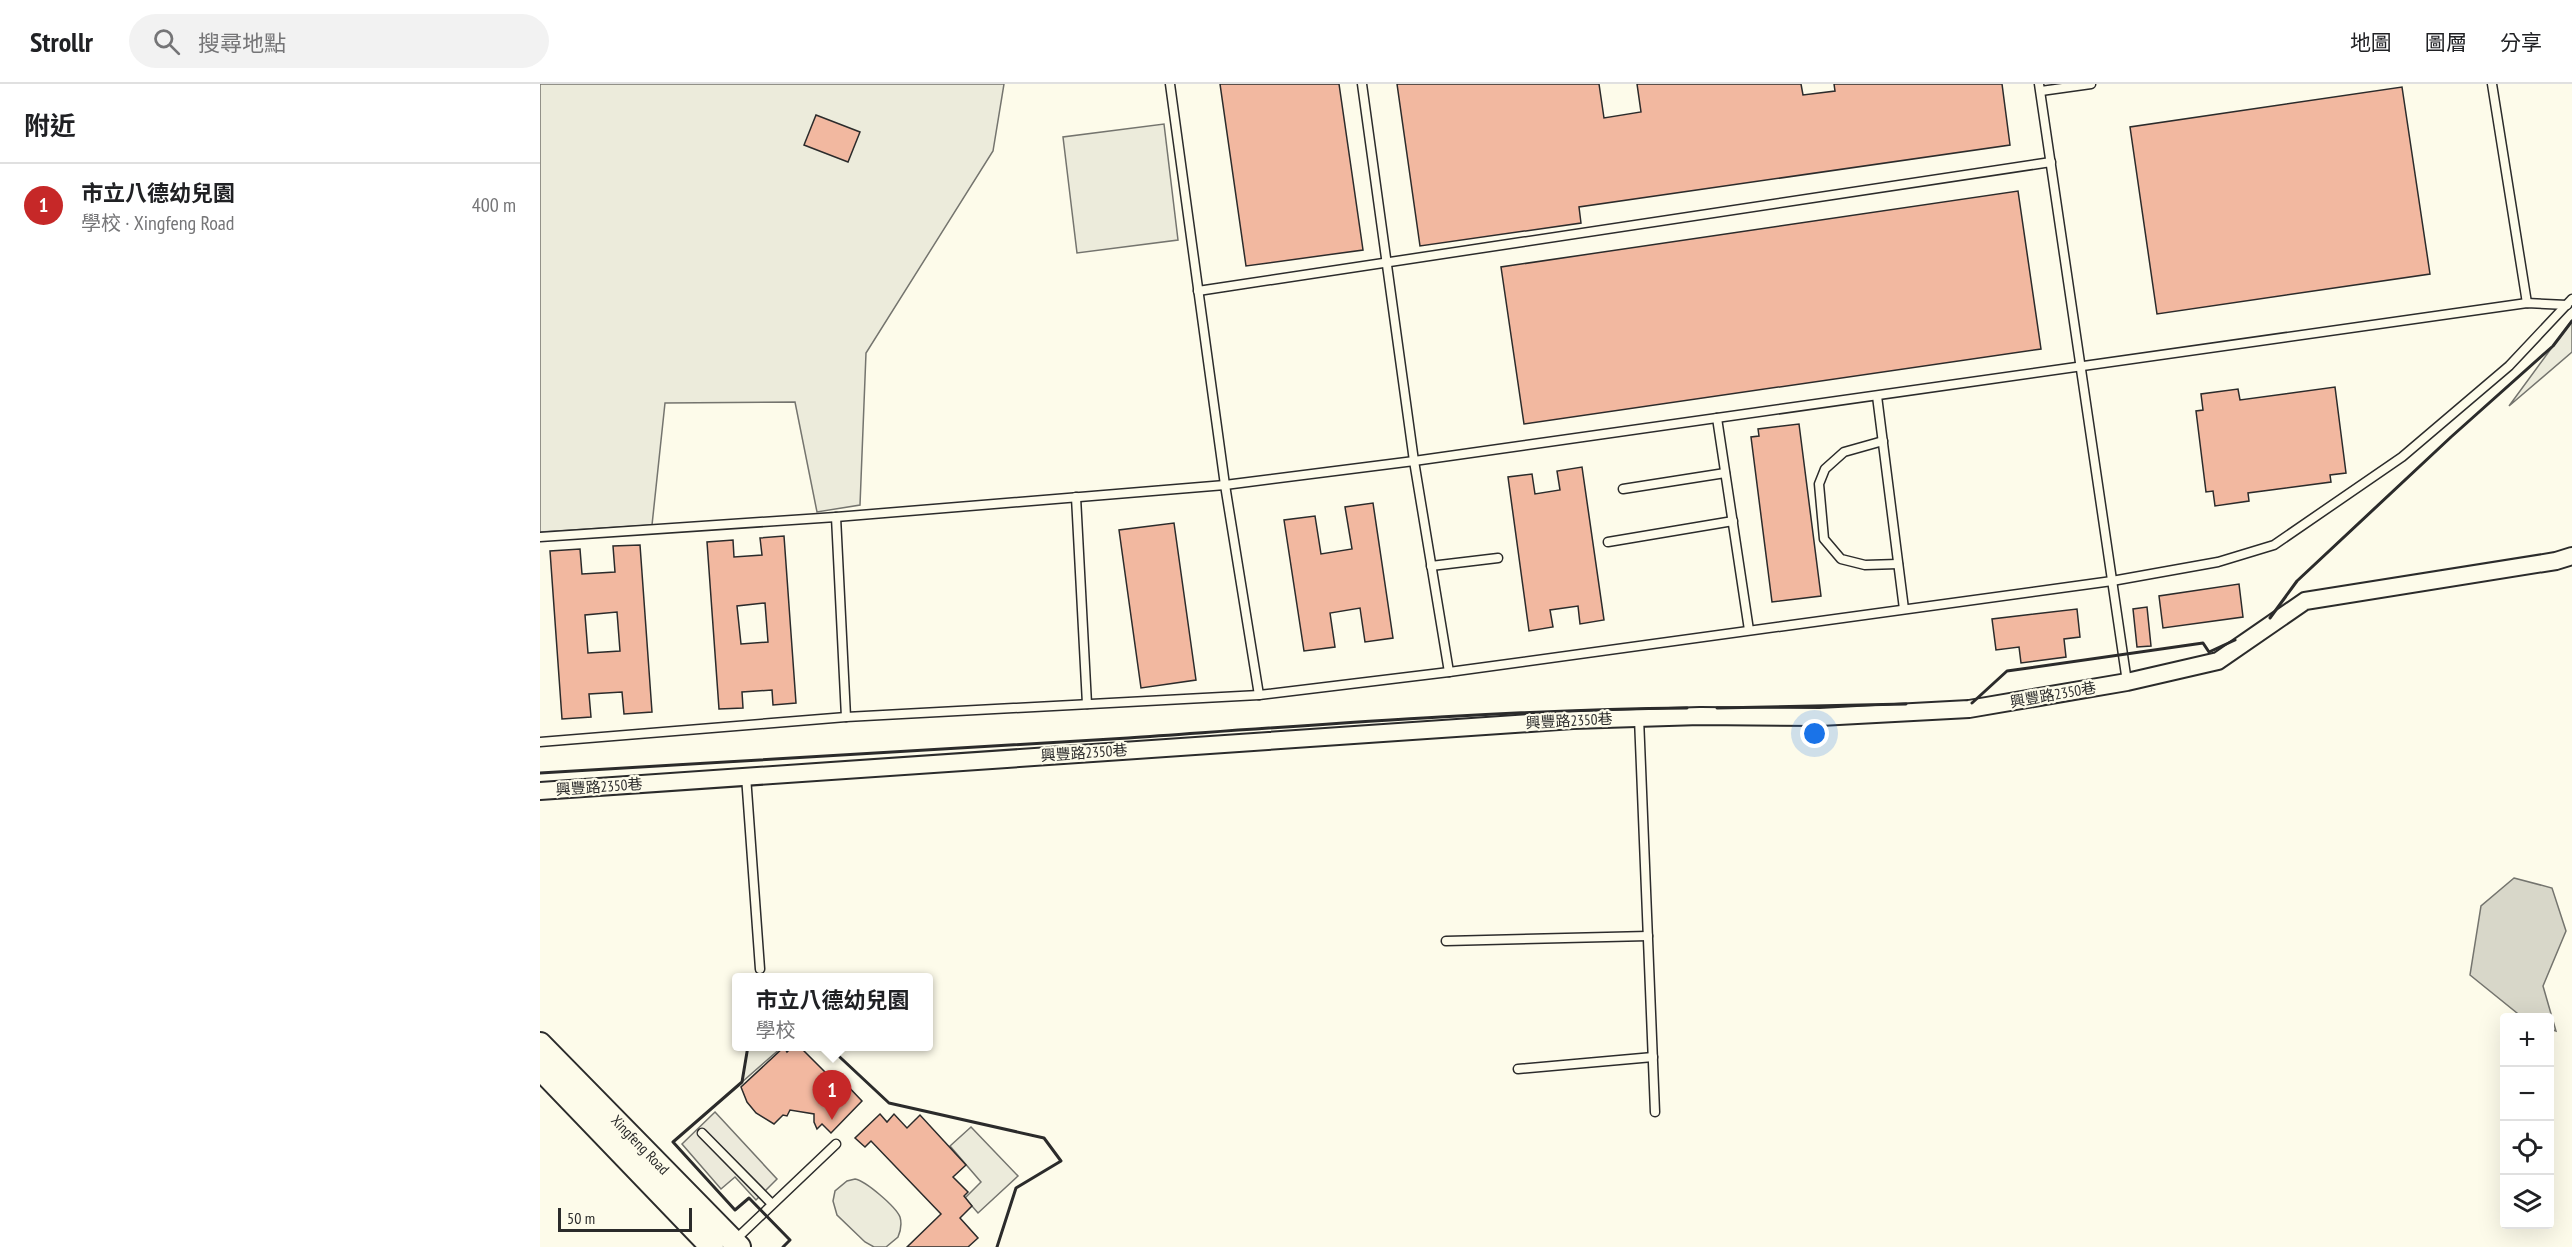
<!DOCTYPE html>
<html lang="zh-TW">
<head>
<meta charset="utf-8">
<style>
  body { margin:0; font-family:"PT Sans Narrow","Noto Sans TC",sans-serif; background:#f2f2f2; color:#202124 }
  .controls { position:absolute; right:18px; bottom:18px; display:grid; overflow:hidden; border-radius:6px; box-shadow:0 6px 24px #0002 }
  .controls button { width:54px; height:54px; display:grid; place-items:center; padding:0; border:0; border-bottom:2px solid #e0e0e0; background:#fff; color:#202124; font:30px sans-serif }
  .scale { position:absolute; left:18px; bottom:15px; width:134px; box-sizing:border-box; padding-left:6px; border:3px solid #2b2b2b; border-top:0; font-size:16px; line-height:21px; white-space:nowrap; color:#2b2b2b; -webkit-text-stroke:4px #fdfbea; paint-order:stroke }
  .you { position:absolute; left:1275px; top:650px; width:21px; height:21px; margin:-15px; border:4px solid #fff; border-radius:50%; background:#1a73e8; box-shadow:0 0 0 9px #1a73e833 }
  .badge { display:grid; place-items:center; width:39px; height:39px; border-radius:50%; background:#c62828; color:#fff; font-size:20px; font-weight:700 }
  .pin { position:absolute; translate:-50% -50px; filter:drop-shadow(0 2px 3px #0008) }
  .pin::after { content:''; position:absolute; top:32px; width:21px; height:18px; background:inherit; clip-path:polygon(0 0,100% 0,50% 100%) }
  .popup { position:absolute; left:192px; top:889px; width:201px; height:78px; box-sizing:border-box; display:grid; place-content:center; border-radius:6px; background:#fff; filter:drop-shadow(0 2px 4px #0005); font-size:20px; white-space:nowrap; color:#757577 }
  .popup b { font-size:22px; color:#202124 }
  .popup::after { content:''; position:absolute; left:50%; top:100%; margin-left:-12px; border:12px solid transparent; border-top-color:#fff }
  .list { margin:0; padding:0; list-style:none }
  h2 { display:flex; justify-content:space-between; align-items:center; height:78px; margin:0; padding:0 24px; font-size:26px }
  h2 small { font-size:20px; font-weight:400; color:#757577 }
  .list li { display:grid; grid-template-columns:39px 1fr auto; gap:18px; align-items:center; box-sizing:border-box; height:84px; padding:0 24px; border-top:2px solid #e0e0e0 }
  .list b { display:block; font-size:22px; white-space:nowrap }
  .list p { margin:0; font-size:20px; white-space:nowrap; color:#757577 }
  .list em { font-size:20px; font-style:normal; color:#757577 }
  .icon { flex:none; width:33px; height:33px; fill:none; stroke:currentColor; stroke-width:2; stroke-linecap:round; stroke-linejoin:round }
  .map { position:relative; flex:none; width:2032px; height:1163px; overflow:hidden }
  header { display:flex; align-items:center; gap:36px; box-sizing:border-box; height:84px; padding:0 30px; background:#fff; border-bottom:2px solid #e0e0e0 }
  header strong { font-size:28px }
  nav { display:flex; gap:33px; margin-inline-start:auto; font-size:21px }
  .search { width:420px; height:54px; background:#f2f2f2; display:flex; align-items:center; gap:15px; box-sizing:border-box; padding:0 21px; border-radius:33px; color:#757577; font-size:22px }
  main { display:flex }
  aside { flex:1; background:#fff }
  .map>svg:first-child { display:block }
</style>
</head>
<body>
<header>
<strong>Strollr</strong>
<div class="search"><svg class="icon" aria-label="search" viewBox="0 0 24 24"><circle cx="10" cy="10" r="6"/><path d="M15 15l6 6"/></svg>搜尋地點</div>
<nav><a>地圖</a><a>圖層</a><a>分享</a></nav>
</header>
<main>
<aside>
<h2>附近<small></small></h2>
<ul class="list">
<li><span class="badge">1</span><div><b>市立八德幼兒園</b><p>學校 · Xingfeng Road</p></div><em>400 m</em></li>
</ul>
</aside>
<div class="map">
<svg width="2032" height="1163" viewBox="0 0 2032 1163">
  <rect width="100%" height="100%" fill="#fdfbea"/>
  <g fill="#ecebdb" stroke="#74746e" stroke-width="1.5">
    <polygon points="0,0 464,0 453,67 326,269 320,421 277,428 255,318 125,319 112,441 0,448"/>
    <polygon points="624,40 638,156 537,169 523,53"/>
    <polygon points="2032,236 2032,268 1969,322"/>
    <polygon points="208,963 242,963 202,998"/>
    <polygon points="431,1043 478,1092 438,1129 425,1114 441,1098 410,1062"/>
    <path d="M315 1095C326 1097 356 1123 360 1133 362 1140 361 1146 358 1153L346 1163H334L325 1158 297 1131 293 1117 295 1107 307 1097Z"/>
  </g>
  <polygon fill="#eceadb" stroke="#74746e" stroke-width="1.5" points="175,1028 237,1095 216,1116 195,1093 181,1105 142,1060"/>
  <polygon fill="#d8d7c9" stroke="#74746e" stroke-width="1.5" points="1974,794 2012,804 2026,847 2003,902 2016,947 2010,945 2010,934 1982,933 1930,891 1941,822"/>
  <g fill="#f2b8a0" stroke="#2b2b2b" stroke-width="1.5" fill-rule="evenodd">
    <polygon points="680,0 799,0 823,166 706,182"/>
    <polygon points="857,0 1059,0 1064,34 1101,28 1097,0 1261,0 1263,11 1295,7 1294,0 1462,0 1470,61 1039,123 1041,139 880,162"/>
    <polygon points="1862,3 1890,190 1617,230 1590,43"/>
    <polygon points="276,31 320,48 308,78 264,61"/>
    <polygon points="1478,107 1501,265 984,340 961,183"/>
    <polygon points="1795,303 1806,389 1790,391 1791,398 1708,409 1709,417 1675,422 1673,407 1666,408 1656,327 1663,326 1661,310 1698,305 1700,316"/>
    <polygon points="1259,340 1281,512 1232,518 1211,353 1219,352 1218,345"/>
    <polygon points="1042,383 1064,536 1040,540 1038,522 1010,526 1013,543 989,547 968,393 992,390 995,410 1020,406 1017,387"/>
    <polygon points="833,419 853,554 825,558 820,524 790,529 795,563 764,567 744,436 775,432 781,470 812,465 805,423"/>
    <polygon points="634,439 656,596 601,604 579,446"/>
    <path d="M244 452 256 619 233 621 232 606 202 608 203 624 179 625 167 458 193 456 194 473 222 471 220 454ZM225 519 228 558 201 560 197 522Z"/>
    <path d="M100 461 112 628 84 630 82 608 49 610 51 633 22 635 10 467 40 465 42 490 75 488 73 462ZM77 528 80 567 48 569 45 531Z"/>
    <polygon points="1699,500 1703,533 1623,544 1619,512"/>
    <polygon points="1607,523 1611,562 1597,563 1593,525"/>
    <polygon points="1537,525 1540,553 1524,555 1526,573 1481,579 1479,563 1456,566 1452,535"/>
    <polygon points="253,962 259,962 297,1000 302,996 322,1017 291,1049 282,1040 277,1045 274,1038 274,1030 250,1026 247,1032 243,1031 234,1040 216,1029 207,1018 201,1003 244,963 247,968"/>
    <polygon points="340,1030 347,1038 354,1030 367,1044 380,1031 426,1081 413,1093 428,1108 424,1112 432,1122 420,1134 438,1154 428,1163 367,1163 401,1130 331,1057 325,1063 315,1054"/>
  </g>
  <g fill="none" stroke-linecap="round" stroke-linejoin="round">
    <g stroke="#2b2b2b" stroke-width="11">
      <g id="service">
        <polyline points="630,0 685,401 719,611"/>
        <polyline points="822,0 874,377 909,588"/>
        <polyline points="1499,0 1587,598"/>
        <polyline points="1952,0 1987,219"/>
        <polyline points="1501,7 1551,0"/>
        <polyline points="658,207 1511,78"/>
        <polyline points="1337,312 1364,525"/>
        <polyline points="1177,334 1209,546"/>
        <polyline points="1343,357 1304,368 1285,385 1279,400 1284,455 1301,475 1325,481 1358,480"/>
        <polyline points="1083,405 1185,389"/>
        <polyline points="536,413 547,620"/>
        <polyline points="296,433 306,633"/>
        <polyline points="0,453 296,433 685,401 874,377 1987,219 2027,221"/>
        <polyline points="1068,458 1193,437"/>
        <polyline points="891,482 958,474"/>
        <polyline points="1099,634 1115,1028"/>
        <polyline points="0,658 306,633 719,611 909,588 1572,497 1678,478 1734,461 1862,373 1969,282 2032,215"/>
        <polyline points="206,692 220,885"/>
        <polyline points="906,857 1108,852"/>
        <polyline points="978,985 1113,973"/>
        <polyline points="162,1049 232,1120"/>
        <polyline points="194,1157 296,1060"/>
      </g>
    </g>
    <g stroke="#2b2b2b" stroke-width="20">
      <polyline id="minor" points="0,707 1033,636 1160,632 1280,633 1429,625 1587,598 1678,577 1765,517 2016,477 2032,472"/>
    </g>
    <g stroke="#2b2b2b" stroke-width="26">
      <g id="secondary">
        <polyline points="0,960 199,1163"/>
        <polyline points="0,984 172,1163"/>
      </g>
    </g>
    <use href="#service" stroke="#fdfbea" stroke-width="8"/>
    <use href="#minor" stroke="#fdfbea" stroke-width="16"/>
    <use href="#secondary" stroke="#fdfbea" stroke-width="22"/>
    <g stroke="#2b2b2b" stroke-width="3">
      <polyline points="1730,534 1757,497 1911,353 2013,262 2032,237"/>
      <polyline points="1432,619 1467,587 1663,559 1669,568 1695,556"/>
      <polyline points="1177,624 1366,620"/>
      <path d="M0 689C196 679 392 667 588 654 774 641 960 626 1147 624"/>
      <polyline points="208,962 202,998 133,1058 195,1126 209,1114 250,1156 243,1163"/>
      <polyline points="288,962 349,1019 504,1054 521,1077 476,1104 457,1163"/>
    </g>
  </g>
  <g text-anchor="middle" stroke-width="4.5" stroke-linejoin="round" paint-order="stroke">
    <g font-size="15" fill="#2b2b2b" stroke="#fdfbea">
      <text transform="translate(1513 611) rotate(-10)" y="5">興豐路2350巷</text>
      <text transform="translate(1029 637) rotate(-3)" y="5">興豐路2350巷</text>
      <text transform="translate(544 669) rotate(-4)" y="5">興豐路2350巷</text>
      <text transform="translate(59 703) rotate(-4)" y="5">興豐路2350巷</text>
      <text transform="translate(100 1061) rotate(46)" y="5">Xingfeng Road</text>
    </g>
  </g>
</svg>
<div class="controls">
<button>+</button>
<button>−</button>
<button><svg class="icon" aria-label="locate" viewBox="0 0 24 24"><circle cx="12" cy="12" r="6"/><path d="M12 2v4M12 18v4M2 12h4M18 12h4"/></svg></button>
<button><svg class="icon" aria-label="layers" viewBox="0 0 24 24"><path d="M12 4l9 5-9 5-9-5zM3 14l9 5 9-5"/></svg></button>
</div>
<div class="scale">50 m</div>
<div class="you"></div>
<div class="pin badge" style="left:292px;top:1036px">1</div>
<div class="popup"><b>市立八德幼兒園</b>學校</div>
</div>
</main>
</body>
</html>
